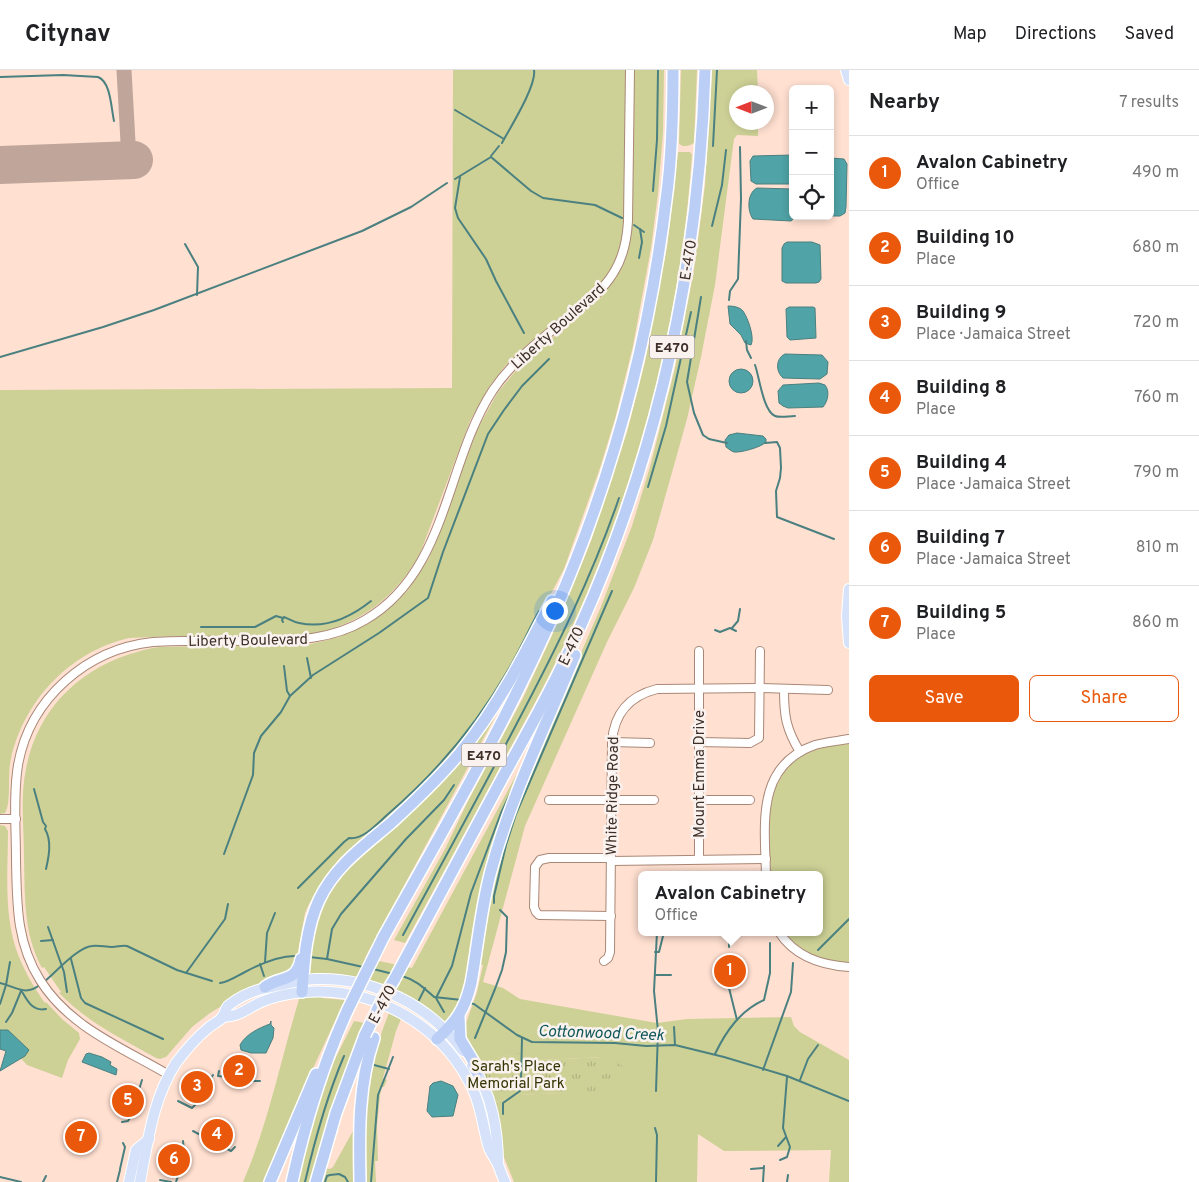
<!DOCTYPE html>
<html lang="en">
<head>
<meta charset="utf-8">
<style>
  body { margin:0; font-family:Overpass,sans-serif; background:#f6f6f6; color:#202124 }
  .controls { position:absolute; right:15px; top:15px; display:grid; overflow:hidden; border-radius:8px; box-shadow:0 2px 8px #0003 }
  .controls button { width:45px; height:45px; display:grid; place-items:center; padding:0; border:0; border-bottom:1px solid #e0e0e0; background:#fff; color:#202124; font:25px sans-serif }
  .compass { position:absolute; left:729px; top:15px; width:45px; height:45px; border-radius:50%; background:#fff; box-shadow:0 2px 8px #0003; rotate:270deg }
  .you { position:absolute; left:554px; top:540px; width:18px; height:18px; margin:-12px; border:4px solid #fff; border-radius:50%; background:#1a73e8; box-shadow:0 0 0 8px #1a73e833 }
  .badge { display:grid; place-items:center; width:32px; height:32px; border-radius:50%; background:#ea580c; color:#fff; font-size:16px; font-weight:700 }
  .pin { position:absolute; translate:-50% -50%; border:2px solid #fff; box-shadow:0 1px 5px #0006 }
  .popup { position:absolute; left:638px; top:801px; width:185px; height:65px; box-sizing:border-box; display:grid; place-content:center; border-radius:8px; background:#fff; filter:drop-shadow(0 1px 4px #0005); font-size:16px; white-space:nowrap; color:#757577 }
  .popup b { font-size:19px; color:#202124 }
  .popup::after { content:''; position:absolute; left:50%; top:100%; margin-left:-10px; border:10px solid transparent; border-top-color:#fff }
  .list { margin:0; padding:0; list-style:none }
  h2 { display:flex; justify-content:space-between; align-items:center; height:65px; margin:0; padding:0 20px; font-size:21px }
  h2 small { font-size:16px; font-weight:400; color:#757577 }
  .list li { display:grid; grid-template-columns:32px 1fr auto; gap:15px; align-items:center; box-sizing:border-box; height:75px; padding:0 20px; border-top:1px solid #e0e0e0 }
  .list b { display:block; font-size:19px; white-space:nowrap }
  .list p { margin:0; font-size:16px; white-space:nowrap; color:#757577 }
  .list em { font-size:16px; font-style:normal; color:#757577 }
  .actions { display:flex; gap:10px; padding:15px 20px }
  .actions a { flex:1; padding:11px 0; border:1px solid #ea580c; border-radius:8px; text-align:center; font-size:18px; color:#ea580c }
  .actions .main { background:#ea580c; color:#fff }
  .icon { flex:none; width:28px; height:28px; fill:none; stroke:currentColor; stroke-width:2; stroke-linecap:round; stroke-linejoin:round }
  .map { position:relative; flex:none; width:849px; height:1112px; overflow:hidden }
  header { display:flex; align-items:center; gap:30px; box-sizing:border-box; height:70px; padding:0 25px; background:#fff; border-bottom:1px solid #e0e0e0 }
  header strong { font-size:24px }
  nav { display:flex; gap:28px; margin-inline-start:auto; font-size:18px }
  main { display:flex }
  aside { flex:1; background:#fff }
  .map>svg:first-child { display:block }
</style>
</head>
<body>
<header>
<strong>Citynav</strong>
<nav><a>Map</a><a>Directions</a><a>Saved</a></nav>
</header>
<main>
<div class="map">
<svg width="849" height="1112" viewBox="0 0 849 1112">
  <defs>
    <pattern id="park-tufts" width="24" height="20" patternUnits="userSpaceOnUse" patternTransform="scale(1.25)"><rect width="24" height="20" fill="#cdd196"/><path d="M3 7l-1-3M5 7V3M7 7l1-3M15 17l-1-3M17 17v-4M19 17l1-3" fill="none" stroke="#b1b481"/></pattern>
  </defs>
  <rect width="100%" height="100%" fill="#ffe0d1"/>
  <g fill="#cdd196">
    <path d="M453 0H626L624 156 619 184 608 203 598 216 520 281 505 296 489 317 470 351 421 481C399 525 358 557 309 564 286 567 263 566 240 566 203 566 166 566 129 568 68 582 21 634 10 694 8 706 11 735 5 743L0 744V320L452 318Z"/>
    <path d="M634 0H664L663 62 658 124 651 178 633 276 615 349 600 398 564 499 506 609 456 682 406 734 340 788 326 806 309 834 305 843 295 899 235 928 210 943 192 957 166 987 160 989 156 988C122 969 87 952 59 923L61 922 44 897 42 898C23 863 25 826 24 787 24 758 20 727 26 699 36 644 74 603 127 585 137 582 148 578 160 577L311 574 339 567 353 561 382 544 408 520 429 488 478 358 498 322 524 291 602 226C618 206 629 185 632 158Z"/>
    <path d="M681 0H697L694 73C689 76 682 78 679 73Z"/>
    <polygon points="712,0 757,0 758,22 736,22 736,52 758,53 758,66 737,65 734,69 715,215 701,287 687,349 653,470 634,518 607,572 525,756 483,912 503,918 520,929 657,953 687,949 791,947 794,956 800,962 849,990 849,1112 829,1112 831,1080 724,1081 698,1064 697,1112 514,1112 503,1085 493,1033 518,1025 558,1023 604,987 540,990 515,983 480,994 465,967 465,956 477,922 483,895 480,894 492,813 522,719 600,539 632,456 650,397 675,298 694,200 705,115"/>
    <path d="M678 82H690L692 85C681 246 640 406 574 553 554 599 530 642 506 686 473 748 439 811 405 873L394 870 445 779 469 729 523 628 555 559 591 471 627 362 645 292 667 177Z"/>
    <polygon points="508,623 365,888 412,898 521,696 524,697 508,737 467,918 450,950 443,952 438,949 412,930 308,906 314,862 321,836 337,808 388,761"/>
    <path d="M849 674V893C822 891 802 884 784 862H819V805H771C769 759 760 700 815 680 826 676 838 675 849 674Z"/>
    <path d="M0 755 5 756 8 761C8 802 3 848 19 887 26 904 34 917 45 933L46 932 62 949 79 963 80 969 68 990 62 1008 27 995 0 965Z"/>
    <path d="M322 925V928L345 930 308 1009 264 1112H243C269 1052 281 988 300 926Z"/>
    <path d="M389 943 401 949 396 961 383 1008 387 1010 384 1017H381L377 1055 378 1091H375L376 1112H367C365 1048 364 1004 389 943Z"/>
    <polygon points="354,951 365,953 312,1112 296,1112 302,1085 327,1005"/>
    <polygon points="354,1059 355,1112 321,1112 325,1098 330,1099 333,1097"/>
  </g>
  <polygon fill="url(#park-tufts)" points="515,983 527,984 540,990 604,987 627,998 605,1027 558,1023 518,1025 493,1033 478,996 484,992"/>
  <g fill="#50a3a6" stroke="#4b8080">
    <polygon points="793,85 793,114 756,114 751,111 750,91 753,86"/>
    <polygon points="830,88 844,89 847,94 846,137 845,143 840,146 830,146"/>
    <path d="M757 118 793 119V146H797L791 151 753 149C747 141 747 123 757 118Z"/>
    <polygon points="787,172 812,172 820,175 821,209 819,212 816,213 786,213 782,211 782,178 784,174"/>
    <path d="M728 236C733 236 740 237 743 241 748 248 755 268 751 275L745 273 741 265 730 254Z"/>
    <polygon points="789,237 813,237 815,238 816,268 790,270 787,267 786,239"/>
    <path d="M785 284 822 285 828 292 827 304 820 309 783 308C775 301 776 288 785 284Z"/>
    <circle cx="741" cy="311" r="12"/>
    <path d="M819 313 825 315C830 321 828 331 823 337L788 338 783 336 779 333 778 321 783 315Z"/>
    <path d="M737 363 763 366 766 369V372C762 377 740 383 734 382 731 381 729 379 726 377L725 370 729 365Z"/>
    <path d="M271 951V955L274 958 273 968 266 983H251L241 980 240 975C246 964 259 958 270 954Z"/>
    <polygon points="0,960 8,960 29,980 25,986 0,1001 6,981 0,979"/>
    <polygon points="89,983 102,987 111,992 110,995 117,999 116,1005 82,992 86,984"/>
    <polygon points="441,1011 453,1016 458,1025 453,1046 432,1047 427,1041 430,1016 433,1013"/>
  </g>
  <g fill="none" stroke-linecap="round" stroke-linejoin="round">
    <g stroke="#4b8080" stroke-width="2">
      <path d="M0 7 63 5 98 7C111 12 111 38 114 51"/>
      <polyline points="455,40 504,69"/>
      <path d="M502 73C510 58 537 15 534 0"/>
      <polyline points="713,76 717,0"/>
      <polyline points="491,86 499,76"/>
      <polyline points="460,107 455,138 458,148 486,189 496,211 524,263"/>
      <polyline points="455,109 491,87 531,121 543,128 595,135 622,148"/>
      <polyline points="653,121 657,70 658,0"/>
      <polyline points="634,155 644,162"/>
      <polyline points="712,156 722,115 726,80"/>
      <polyline points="185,174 198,197 197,225"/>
      <polyline points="639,188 642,172 640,159"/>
      <polyline points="701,227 687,312 694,343 703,365 709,369 727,373"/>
      <polyline points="729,230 730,221 738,209 741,129 740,77"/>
      <polyline points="746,271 747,280 751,288"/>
      <polyline points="0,287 103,257 154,240 362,161 411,137 447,113"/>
      <path d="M755 295C759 305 763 341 775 346 780 348 789 346 795 346"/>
      <polyline points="765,373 777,372 780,378 781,398 780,408 776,421 777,447 834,469"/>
      <polyline points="648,417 666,356 691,242"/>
      <path d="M283 552 282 550 284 547C289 549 293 552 299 553 326 559 351 547 371 531"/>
      <polyline points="201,557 255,557 276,546 283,548"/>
      <polyline points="732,558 738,551 740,539"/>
      <polyline points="715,560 720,562 730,558 736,561"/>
      <polyline points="307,588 311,608"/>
      <polyline points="284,596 287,621 290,626"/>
      <path d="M34 719 43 752 46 756 45 759C52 771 49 786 46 799"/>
      <polyline points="224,784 253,705 254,683 261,666 281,642 290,626 313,605 379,563 428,528 443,482 488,364 504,340 522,316 549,289"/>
      <path d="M298 818 344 772 349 768C363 770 377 754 387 745 435 704 475 657 507 602 519 582 528 561 539 541"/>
      <polyline points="494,833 494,826 506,775 516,744 612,521"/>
      <polyline points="48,857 64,902 67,922"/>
      <polyline points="714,864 729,865 729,877"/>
      <path d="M403 865C441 795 479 726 516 655 555 581 592 507 619 428"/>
      <polyline points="41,871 53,870"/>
      <polyline points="818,880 849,849"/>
      <polyline points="655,882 659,882 664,862"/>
      <polyline points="309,887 327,889 363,897"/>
      <polyline points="71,889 81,928 85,933 163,969"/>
      <polyline points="327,889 332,859 341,844 406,769 444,730 454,715"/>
      <polyline points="265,892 267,863 275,843"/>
      <polyline points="260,894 264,906"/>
      <polyline points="373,899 393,904"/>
      <polyline points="186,903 225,849 228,834"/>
      <polyline points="655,905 671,905"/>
      <path d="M402 906C416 910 423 917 434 927L462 930"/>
      <polyline points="729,910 729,918 737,950"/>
      <path d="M45 911C56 902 78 877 92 876 99 875 105 877 112 877 118 877 121 875 127 876L177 900 212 911"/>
      <path d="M0 913C17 917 25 927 41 914"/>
      <path d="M220 913C229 912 237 906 245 902 260 894 280 885 297 886"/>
      <path d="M21 920C27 930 32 942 46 939"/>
      <polyline points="419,930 425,918"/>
      <polyline points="469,933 474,934 517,965 532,972 615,973 646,976 675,975 724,987 787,1006 849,1031"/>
      <polyline points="0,934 6,915 10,892"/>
      <polyline points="444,942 436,928 452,896 471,823 501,743 516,711"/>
      <polyline points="6,952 12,943 21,921"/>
      <polyline points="674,957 675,975"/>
      <polyline points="475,968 495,919 502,900 506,882 507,847 500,840"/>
      <path d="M715 984C726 961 740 941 764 930L770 903V873"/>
      <polyline points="374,995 389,999"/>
      <polyline points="763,1000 791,922 793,893"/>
      <polyline points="219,1001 218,1006 227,1007"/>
      <polyline points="231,1008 245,1010"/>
      <polyline points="521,1010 522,968"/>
      <polyline points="800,1010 808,989 818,975"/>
      <polyline points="209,1011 213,1005"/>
      <polyline points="249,1011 260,1011"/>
      <polyline points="656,1021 658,961 654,921 657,862"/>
      <polyline points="200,1028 207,1015"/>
      <polyline points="178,1031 192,1038 195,1035 198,1031"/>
      <polyline points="503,1044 503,1033 520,1021 521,1013"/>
      <polyline points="122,1052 128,1051 131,1046 142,1010"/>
      <polyline points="655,1058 657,1065 656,1112"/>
      <polyline points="193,1061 231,1081 235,1077"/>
      <polyline points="183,1071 184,1080"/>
      <polyline points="778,1076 786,1067"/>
      <polyline points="780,1090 787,1087 790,1077 783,1058 787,1007"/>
      <polyline points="120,1099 125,1077 123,1073"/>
      <polyline points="180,1099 183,1084"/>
      <polyline points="751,1099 763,1098"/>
      <polyline points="0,1107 21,1112"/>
      <polyline points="160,1110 171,1112"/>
      <polyline points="43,1112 46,1106"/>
      <polyline points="117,1112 120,1100"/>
      <polyline points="176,1112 179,1103"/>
      <path d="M305 1112C315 1069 327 1026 344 986"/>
      <polyline points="325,1112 327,1106 330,1105 339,1104 345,1107 348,1112"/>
      <polyline points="371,1112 378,1025 393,987"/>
      <polyline points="763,1112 764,1096"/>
      <polyline points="787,1112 788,1105"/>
    </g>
    <polyline stroke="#c0a69a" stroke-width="15" points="124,0 129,90"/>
    <polyline stroke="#c0a69a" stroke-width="38" points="0,95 134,90"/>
    <g stroke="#aa8776" stroke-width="10">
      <g id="minor">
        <path d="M784 620C784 646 786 659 800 682"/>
        <polyline points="612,672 650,673"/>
        <polyline points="699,672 750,673 759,668 760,581"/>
        <polyline points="549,730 654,730"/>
        <polyline points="699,730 750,730"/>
        <polyline points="0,749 16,749"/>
        <polyline points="699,789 699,581"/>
        <polyline points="611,791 766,789"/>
        <path d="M766 805C765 755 755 696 815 675 826 672 838 671 849 669"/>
        <polyline points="611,846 539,845 536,842 534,837 535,797 540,790 549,788 611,788"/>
        <path d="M779 862C795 887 821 895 849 897"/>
        <path d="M604 891 608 888 610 882 612 672C614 644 629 626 657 619L760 618 828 620"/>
        <path d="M169 1005C123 978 69 957 40 910 16 872 17 833 16 790 16 759 13 726 18 695 30 628 87 579 153 572 186 570 219 571 252 571 292 570 330 571 365 550 448 502 445 393 493 320 514 289 544 267 572 244 588 232 604 219 614 202 624 186 627 169 628 151L630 0"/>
      </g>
    </g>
    <g stroke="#fff" stroke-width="12">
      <g id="major">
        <polyline points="846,0 849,10"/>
        <polyline points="849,519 847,546 849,573"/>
        <path d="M222 947C239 947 246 939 261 932 275 926 290 923 305 922 376 917 445 956 474 1022 482 1040 483 1059 489 1078 491 1083 495 1089 498 1094 500 1100 502 1106 505 1112"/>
        <path d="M472 996C492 1022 498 1062 498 1095"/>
        <polyline points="129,1112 136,1080 149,1069"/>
        <path d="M140 1112C148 1071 153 1028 176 993 185 981 195 969 207 959 211 955 218 952 222 948 225 944 225 938 229 935 241 926 257 919 271 917 286 914 300 910 315 909 373 907 430 935 463 981"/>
      </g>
    </g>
    <g stroke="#fff" stroke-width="14">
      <g id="highway">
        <path d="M383 868C443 760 507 652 556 538 612 409 649 270 666 130 672 87 673 43 673 0"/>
        <path d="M394 910C431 841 468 772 505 703 532 654 559 606 581 555 659 380 699 191 705 0"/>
        <path d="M265 917C279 906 297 913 301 889"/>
        <path d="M302 922C304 891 306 858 319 830 335 796 364 776 391 753 415 731 439 708 460 683 498 637 525 584 552 531"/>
        <polyline points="459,946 460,969 475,994 477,1002"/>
        <path d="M437 969C456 952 465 939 471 913 478 875 481 835 492 797 512 724 546 655 575 585"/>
        <polyline points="270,1112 316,1004"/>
        <path d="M292 1112C305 1053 323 994 348 939"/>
        <polyline points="316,1112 336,1043 365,965"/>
        <path d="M360 1112C359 1063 358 1015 374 968"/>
      </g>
    </g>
    <use href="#minor" stroke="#fff" stroke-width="8"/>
    <use href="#major" stroke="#d6e2f9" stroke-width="10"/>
    <use href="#highway" stroke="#bbcef5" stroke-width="11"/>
    <g stroke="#fff" stroke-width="14" stroke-linecap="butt">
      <g id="highway-bridge">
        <polyline points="348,939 383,868"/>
        <polyline points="365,965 383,928 394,910"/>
      </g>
    </g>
    <use href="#highway-bridge" stroke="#bbcef5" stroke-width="11"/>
  </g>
  <g text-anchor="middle" stroke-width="5" stroke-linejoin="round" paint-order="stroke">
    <g fill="#faf2ef" stroke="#766a64" stroke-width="1">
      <rect x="649.5" y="265.5" width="45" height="23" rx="4"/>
      <rect x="461.5" y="673.5" width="45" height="23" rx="4"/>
    </g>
    <g font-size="14" font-weight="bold" fill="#3e2f28">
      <text x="672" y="282">E470</text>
      <text x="484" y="690">E470</text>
    </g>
    <g font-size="15" fill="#3e2f28" stroke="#faf2ef">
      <text transform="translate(688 190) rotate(-81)" y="5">E-470</text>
      <text transform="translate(558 256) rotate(-42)" y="5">Liberty Boulevard</text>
      <text transform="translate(248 570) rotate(-1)" y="5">Liberty Boulevard</text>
      <text transform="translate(571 576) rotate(-65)" y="5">E-470</text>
      <text transform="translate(699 704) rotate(-90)" y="5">Mount Emma Drive</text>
      <text transform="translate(612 726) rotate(-89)" y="5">White Ridge Road</text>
      <text transform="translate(382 934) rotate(-62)" y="5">E-470</text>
    </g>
    <g font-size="15" fill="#333403" stroke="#faf2ef">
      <text x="516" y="1001">Sarah's Place<tspan x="516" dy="17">Memorial Park</tspan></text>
    </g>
    <g font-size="16" font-style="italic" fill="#10585b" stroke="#faf2ef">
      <text transform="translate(601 962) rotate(2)" y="6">Cottonwood Creek</text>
    </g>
  </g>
</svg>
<div class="controls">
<button>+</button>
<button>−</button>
<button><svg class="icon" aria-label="locate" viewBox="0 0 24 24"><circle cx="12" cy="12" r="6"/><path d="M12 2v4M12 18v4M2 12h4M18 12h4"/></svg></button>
</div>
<svg class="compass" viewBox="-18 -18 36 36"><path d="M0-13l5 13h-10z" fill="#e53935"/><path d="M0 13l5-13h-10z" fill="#757577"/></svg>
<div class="you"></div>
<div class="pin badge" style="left:730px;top:901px">1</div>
<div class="popup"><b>Avalon Cabinetry</b>Office</div>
<div class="pin badge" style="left:239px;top:1001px">2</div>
<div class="pin badge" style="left:197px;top:1017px">3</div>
<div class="pin badge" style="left:217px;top:1065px">4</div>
<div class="pin badge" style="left:128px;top:1031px">5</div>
<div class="pin badge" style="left:174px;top:1090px">6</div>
<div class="pin badge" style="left:81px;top:1067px">7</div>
</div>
<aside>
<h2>Nearby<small>7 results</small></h2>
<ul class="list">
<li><span class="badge">1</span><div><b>Avalon Cabinetry</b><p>Office</p></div><em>490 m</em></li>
<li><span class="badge">2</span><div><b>Building 10</b><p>Place</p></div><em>680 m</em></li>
<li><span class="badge">3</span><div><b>Building 9</b><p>Place · Jamaica Street</p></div><em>720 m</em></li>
<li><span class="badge">4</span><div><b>Building 8</b><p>Place</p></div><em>760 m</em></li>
<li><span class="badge">5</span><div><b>Building 4</b><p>Place · Jamaica Street</p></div><em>790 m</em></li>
<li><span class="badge">6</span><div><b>Building 7</b><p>Place · Jamaica Street</p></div><em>810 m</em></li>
<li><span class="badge">7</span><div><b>Building 5</b><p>Place</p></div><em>860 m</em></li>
</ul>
<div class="actions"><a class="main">Save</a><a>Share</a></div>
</aside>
</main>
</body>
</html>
